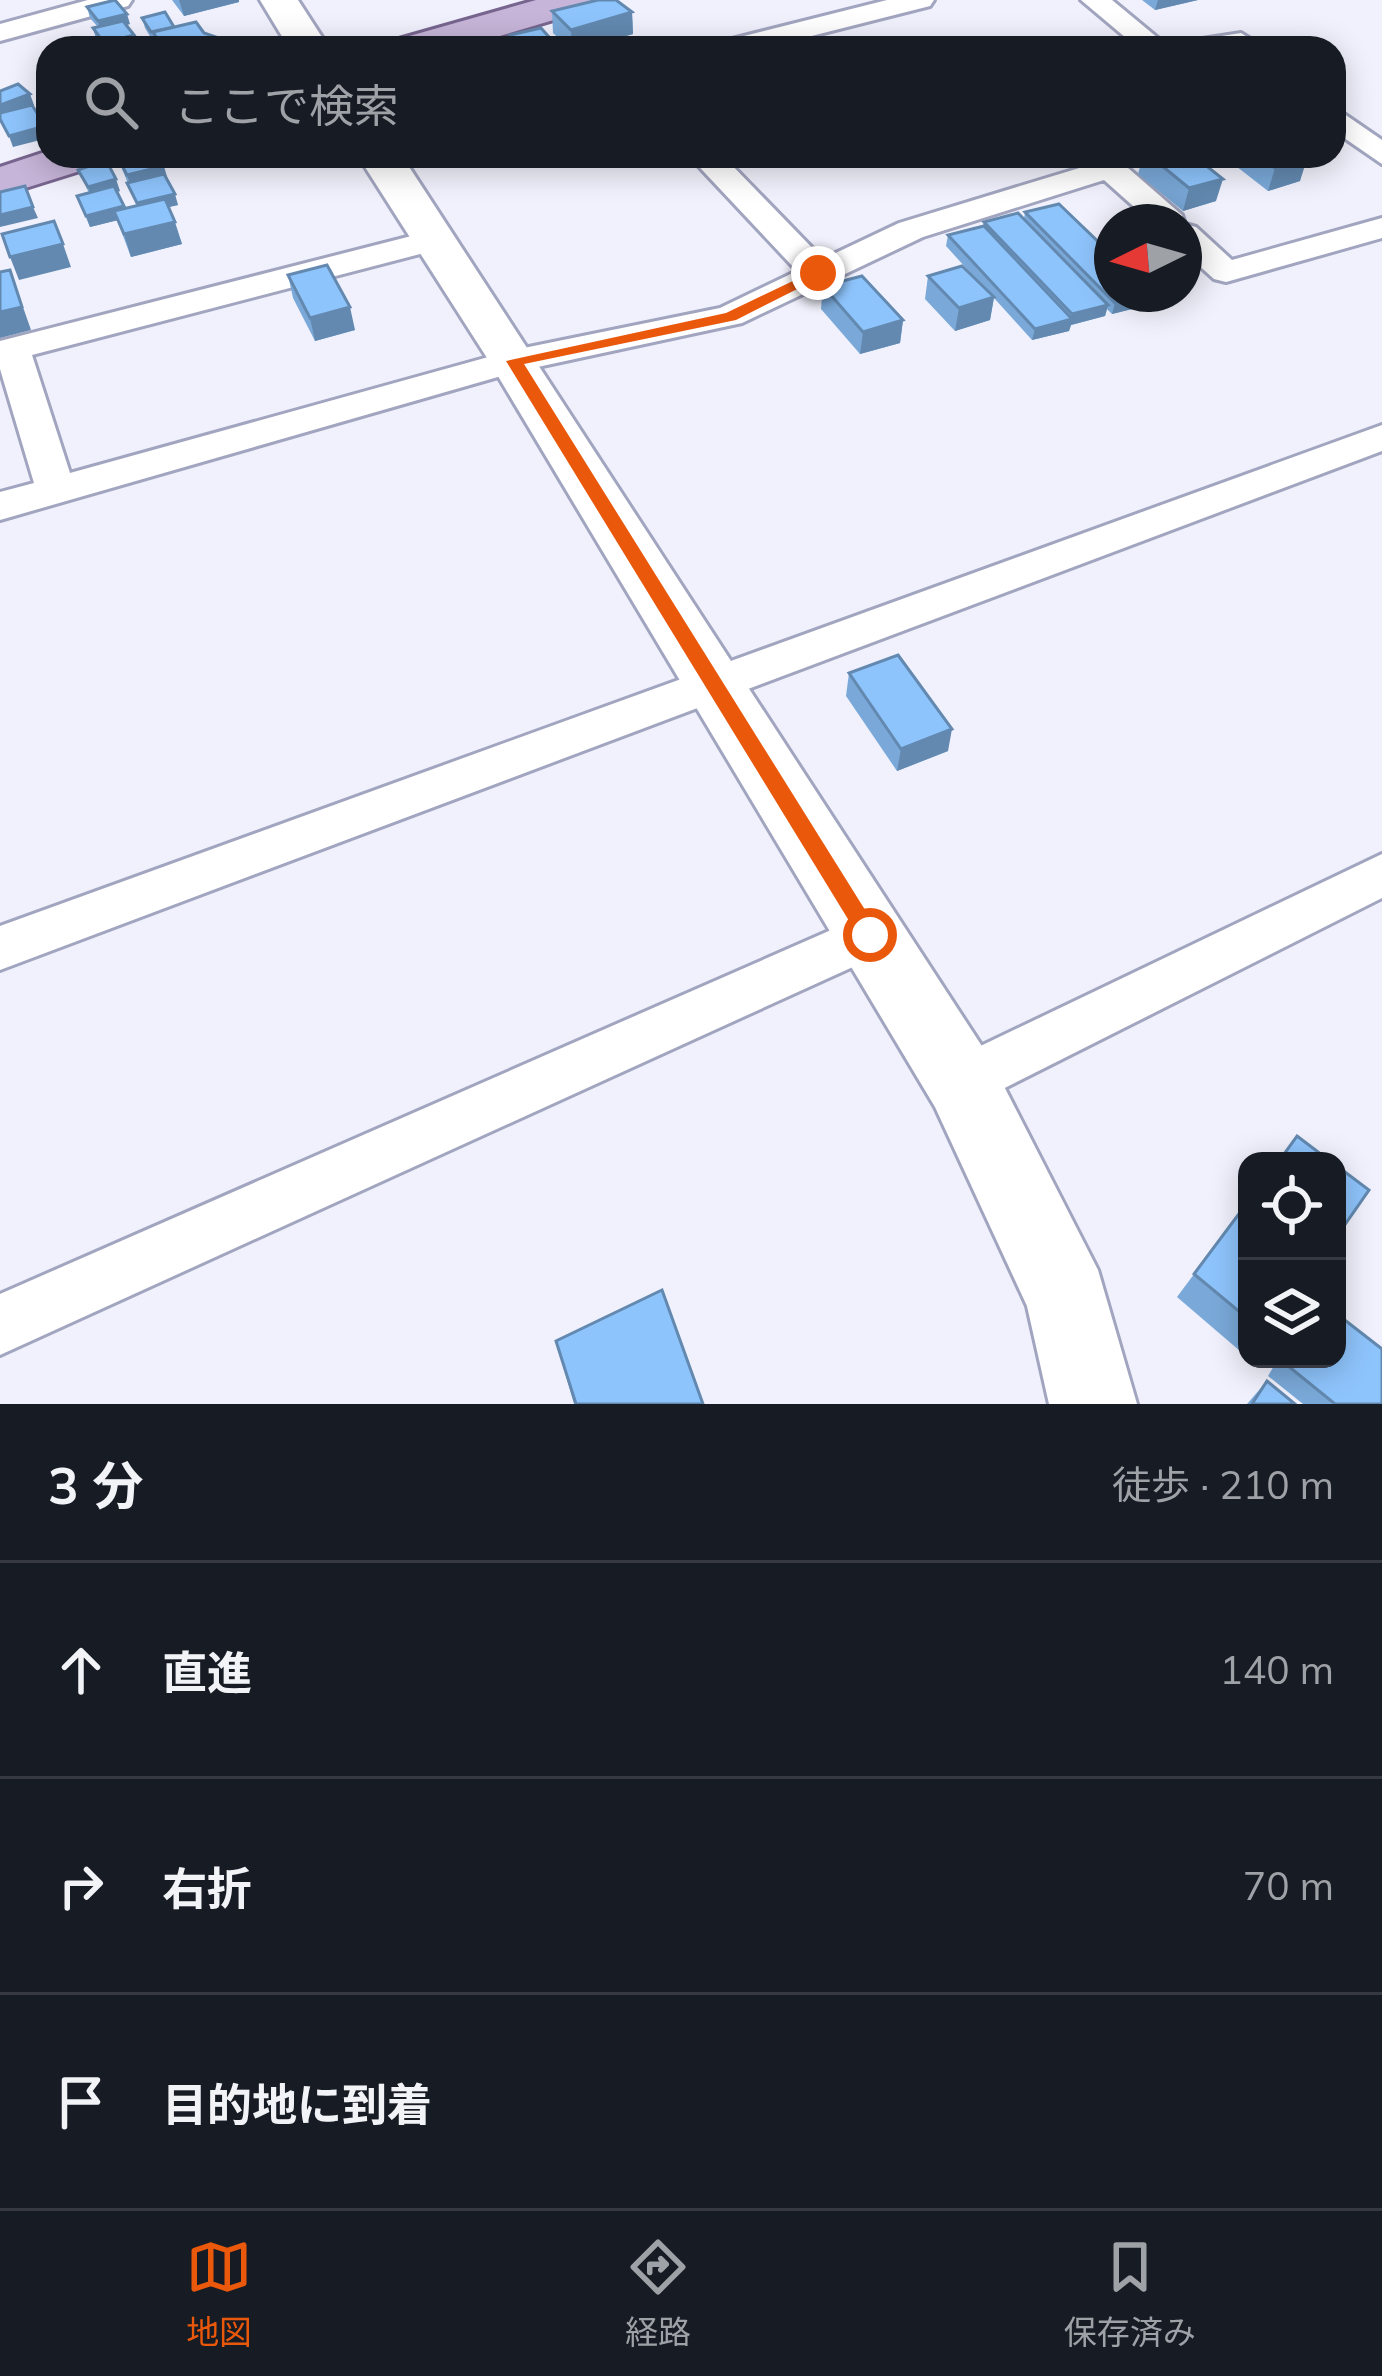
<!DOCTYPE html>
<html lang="ja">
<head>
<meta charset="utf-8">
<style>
  body { margin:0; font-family:Mulish,"Noto Sans JP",sans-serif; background:#242831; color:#f1f3f6 }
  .controls { position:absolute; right:36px; bottom:36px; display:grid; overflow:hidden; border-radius:24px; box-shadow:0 6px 30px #0003 }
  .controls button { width:108px; height:108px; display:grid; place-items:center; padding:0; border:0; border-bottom:3px solid #363941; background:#171b24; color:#f1f3f6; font:60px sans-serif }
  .compass { position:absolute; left:1094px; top:204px; width:108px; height:108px; border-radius:50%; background:#171b24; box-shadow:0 6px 30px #0003; rotate:265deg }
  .stop { position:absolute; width:36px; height:36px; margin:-27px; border:9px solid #ea580c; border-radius:50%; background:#fff }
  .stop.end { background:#ea580c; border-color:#fff; box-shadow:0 3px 12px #0008 }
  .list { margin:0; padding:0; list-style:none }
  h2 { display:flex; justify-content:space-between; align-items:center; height:156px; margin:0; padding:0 48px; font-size:51px }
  h2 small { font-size:39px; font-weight:400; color:#9ea1a6 }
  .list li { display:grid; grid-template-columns:78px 1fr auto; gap:36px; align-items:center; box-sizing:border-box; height:216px; padding:0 48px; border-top:3px solid #363941 }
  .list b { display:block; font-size:45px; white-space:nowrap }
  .list em { font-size:39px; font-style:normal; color:#9ea1a6 }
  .icon { flex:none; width:66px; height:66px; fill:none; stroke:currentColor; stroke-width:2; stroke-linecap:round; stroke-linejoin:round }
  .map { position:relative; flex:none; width:1382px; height:1404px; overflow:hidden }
  .search { position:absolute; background:#171b24; box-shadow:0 6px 30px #0003; left:36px; right:36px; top:36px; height:132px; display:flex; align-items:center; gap:30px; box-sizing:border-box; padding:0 42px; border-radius:36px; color:#9ea1a6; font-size:45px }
  .sheet { height:804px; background:#171b24 }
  nav { display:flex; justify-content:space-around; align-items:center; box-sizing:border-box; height:168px; border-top:3px solid #363941; background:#171b24; font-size:33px; color:#9ea1a6 }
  nav a { display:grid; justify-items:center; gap:6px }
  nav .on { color:#ea580c }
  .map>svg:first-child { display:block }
</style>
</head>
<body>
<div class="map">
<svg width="1382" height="1404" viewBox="0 0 1382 1404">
  <rect width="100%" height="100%" fill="#f0f1fc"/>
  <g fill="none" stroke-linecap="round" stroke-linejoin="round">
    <g stroke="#a2a5bf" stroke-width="6">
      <g id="street">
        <polygon points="88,0 132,0 128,6 0,41 0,24"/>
        <polygon points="887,0 934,0 930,6 764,48 716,48 720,42"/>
        <polygon points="1081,0 1112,0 1170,48 1138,48"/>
        <polygon points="1241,33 1265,48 1179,48 1183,42"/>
        <polygon points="1334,107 1382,140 1382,164 1334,131"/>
        <polygon points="689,156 723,156 823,259 899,223 1109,159 1120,161 1182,215 1185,224 1196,227 1232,260 1382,218 1382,238 1226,282 1214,279 1184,252 1184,222 1151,222 1104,180 923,237 742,323 519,371 0,520 0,492 34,483 0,369 0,341 435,230 452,240 447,247 32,355 70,473 514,350 720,308 797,271"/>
        <polygon points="1382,425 1382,451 0,970 0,926"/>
        <polygon points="1382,854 1382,898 981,1100 962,1107 943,1100 935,1082 943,1064"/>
        <polygon points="870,913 888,919 895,935 888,951 0,1355 0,1294"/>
      </g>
    </g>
    <g stroke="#a2a5bf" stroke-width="6">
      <g id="secondary">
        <polygon points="260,0 298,0 329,48 289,48"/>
        <polygon points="358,156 402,156 989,1057 1098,1270 1137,1404 1049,1404 1027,1306 935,1107 489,361"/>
      </g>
    </g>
    <g stroke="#78658f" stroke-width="6">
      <g id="primary">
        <polygon points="536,0 600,0 594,8 459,48 393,48 399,39"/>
        <polygon points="48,151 48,156 103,156 96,166 0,196 0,167"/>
      </g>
    </g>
    <use href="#street" fill="#fff" fill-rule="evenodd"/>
    <use href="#secondary" fill="#fff" fill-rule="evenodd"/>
    <use href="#primary" fill="#c7b5d9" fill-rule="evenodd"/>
  </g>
  <g fill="#7aa9d9">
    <polygon points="172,0 239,0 239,2 184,16"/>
    <polygon points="1142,0 1198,0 1155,10"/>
    <polygon points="87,7 130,24 126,25 137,46 103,48 96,39 93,28 98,27 90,18"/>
    <polygon points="552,11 632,12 633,34 584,48 569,48 553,33"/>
    <polygon points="142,18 204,33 242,48 157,48 156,43 154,43 145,28"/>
    <polygon points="510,35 558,48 513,48"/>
    <polygon points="117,156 167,177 178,205 168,207 182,244 131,257 117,220 90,227 77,196 89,193 78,170 120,191 117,192 124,209 137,206"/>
    <polygon points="1143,156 1194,156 1216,201 1183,211 1138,174"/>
    <polygon points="1223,156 1303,156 1300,181 1268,191"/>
    <polygon points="1025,212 1148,305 1112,314 1107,309 1105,316 1071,325 1069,331 1032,340 994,298 990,320 955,331 925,299 928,276 986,290 946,246 948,235 983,226 984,222 1024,219"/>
    <polygon points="288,275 355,330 315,341 293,298"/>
    <polygon points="823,286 903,320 900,343 860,354 821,309"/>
    <polygon points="849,673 948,751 897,771 846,696"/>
    <polygon points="1247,1203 1247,1357 1177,1297"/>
    <polygon points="556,1341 703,1404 574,1404"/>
    <polygon points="1278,1359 1337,1359 1382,1404 1303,1404 1268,1376"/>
    <polygon points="1267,1381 1295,1404 1247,1404"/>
  </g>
  <g fill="#6389b0">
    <polygon points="179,0 239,0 239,2 184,16"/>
    <polygon points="1158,0 1198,0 1155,10"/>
    <polygon points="632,12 633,34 584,48 572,48 571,30"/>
    <polygon points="127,14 130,24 101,32 98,21"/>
    <polygon points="134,35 137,46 105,48 104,43"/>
    <polygon points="30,94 34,105 0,118 0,105"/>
    <polygon points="45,126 48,138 13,147 9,136"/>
    <polygon points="1307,159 1300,181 1268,191 1275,168"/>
    <polygon points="164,166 167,177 131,186 127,175"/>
    <polygon points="116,179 120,191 92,199 88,187"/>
    <polygon points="1223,179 1216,201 1183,211 1189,188"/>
    <polygon points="175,194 178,205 141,214 137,203"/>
    <polygon points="124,206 127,218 90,227 86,216"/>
    <polygon points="33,207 38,218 0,227 0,215"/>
    <polygon points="175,222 182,244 131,257 124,234"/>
    <polygon points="63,244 71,267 19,280 10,257"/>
    <polygon points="10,270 31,330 0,338 0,312"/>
    <polygon points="1151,294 1148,305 1112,314 1115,303"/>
    <polygon points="994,297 990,320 955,331 959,308"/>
    <polygon points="1108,305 1105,316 1071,325 1069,331 1032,340 1035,329 1070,319 1072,314"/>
    <polygon points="350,307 355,330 315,341 310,318"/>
    <polygon points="903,320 900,343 860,354 863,332"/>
    <polygon points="952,729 948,751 897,771 901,749"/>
  </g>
  <g fill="#8ec4fc" stroke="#6389b0" stroke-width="3">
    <polygon points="115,0 127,14 98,21 87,7"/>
    <polygon points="598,0 616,0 632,12 571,30 552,11"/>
    <polygon points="165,12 174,27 151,32 142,18"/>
    <polygon points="123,21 134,35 104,43 93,28"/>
    <polygon points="196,22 204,33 242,46 241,48 163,48 153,32"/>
    <polygon points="541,28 558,47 521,48 510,35"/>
    <polygon points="18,84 30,94 0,105 0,91"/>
    <polygon points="32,105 45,126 9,136 0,119 0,113"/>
    <polygon points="117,156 158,156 164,166 127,175"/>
    <polygon points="1150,156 1194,156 1223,179 1189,188"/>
    <polygon points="1259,156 1303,156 1307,159 1275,168"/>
    <polygon points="106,160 116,179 88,187 78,170"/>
    <polygon points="164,174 175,194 137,203 127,183"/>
    <polygon points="25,186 33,207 0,215 0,192"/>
    <polygon points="114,186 124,206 86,216 77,196"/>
    <polygon points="165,199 175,222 124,234 114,211"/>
    <polygon points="1059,204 1112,255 1112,294 1148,294 1115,303 1025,212"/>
    <polygon points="1018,213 1108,305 1072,314 984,222"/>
    <polygon points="54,221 63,244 10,257 2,234"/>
    <polygon points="984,226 1072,319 1035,329 948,235"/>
    <polygon points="327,265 350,307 310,318 288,275"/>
    <polygon points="962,266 994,297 959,308 928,276"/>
    <polygon points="10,270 22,307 0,312 0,272"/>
    <polygon points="862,276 903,320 863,332 823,286"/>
    <polygon points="898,655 952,729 901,749 849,673"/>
    <polygon points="1297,1136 1330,1161 1279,1161"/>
    <polygon points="1337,1166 1369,1190 1337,1236"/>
    <polygon points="1247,1203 1247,1318 1194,1274"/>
    <polygon points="662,1290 703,1404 576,1404 556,1341"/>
    <polygon points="1337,1314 1382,1349 1382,1404 1335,1404 1282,1361 1283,1359 1337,1359"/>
    <polygon points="1267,1381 1295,1404 1252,1404"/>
  </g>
  <polygon fill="#ea580c" points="818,269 823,276 736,320 524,364 877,929 877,942 862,942 506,361 726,313"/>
</svg>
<div class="controls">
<button><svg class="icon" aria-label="locate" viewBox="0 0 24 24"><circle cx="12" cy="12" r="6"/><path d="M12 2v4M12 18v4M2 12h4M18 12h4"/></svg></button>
<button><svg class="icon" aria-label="layers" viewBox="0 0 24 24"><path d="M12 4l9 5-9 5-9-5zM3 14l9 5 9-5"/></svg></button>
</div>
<svg class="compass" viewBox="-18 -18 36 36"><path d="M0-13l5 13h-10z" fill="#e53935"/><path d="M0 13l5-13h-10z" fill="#9ea1a6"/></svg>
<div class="stop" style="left:870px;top:935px"></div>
<div class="stop end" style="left:818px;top:273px"></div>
<div class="search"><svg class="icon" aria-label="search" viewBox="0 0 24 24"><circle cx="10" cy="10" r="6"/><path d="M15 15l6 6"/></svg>ここで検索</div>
</div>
<section class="sheet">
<h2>3 分<small>徒歩 · 210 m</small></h2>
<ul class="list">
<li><svg class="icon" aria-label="ahead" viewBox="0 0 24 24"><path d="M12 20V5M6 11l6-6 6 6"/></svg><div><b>直進</b></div><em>140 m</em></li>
<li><svg class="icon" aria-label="right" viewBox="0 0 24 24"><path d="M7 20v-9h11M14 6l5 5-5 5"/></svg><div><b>右折</b></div><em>70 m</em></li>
<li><svg class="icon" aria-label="arrive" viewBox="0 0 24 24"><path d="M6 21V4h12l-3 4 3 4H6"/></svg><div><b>目的地に到着</b></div></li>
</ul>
</section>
<nav>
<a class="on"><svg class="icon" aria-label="map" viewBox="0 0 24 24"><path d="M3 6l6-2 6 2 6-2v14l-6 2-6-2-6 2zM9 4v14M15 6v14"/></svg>地図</a>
<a><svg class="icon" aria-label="directions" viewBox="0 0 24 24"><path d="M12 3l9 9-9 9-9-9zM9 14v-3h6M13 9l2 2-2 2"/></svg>経路</a>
<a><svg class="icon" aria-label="saved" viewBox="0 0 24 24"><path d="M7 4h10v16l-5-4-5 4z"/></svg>保存済み</a>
</nav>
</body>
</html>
